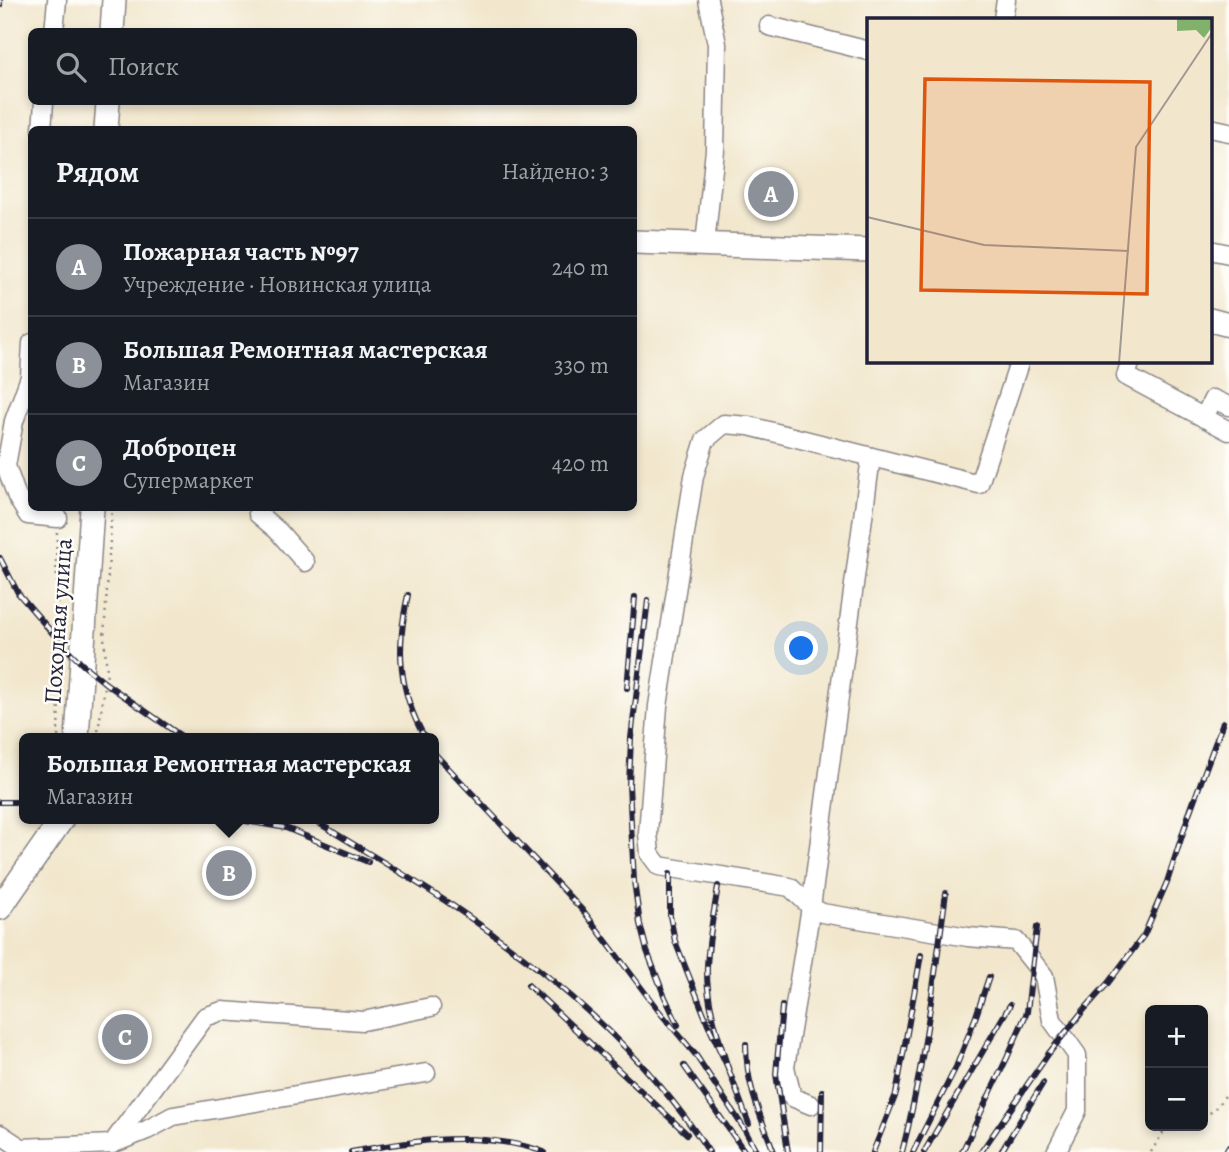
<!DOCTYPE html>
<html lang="ru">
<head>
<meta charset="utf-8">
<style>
  body { margin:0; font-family:Alegreya,serif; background:#242831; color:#f1f3f6 }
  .controls { position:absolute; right:21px; bottom:21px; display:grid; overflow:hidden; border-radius:10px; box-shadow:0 4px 10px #0003 }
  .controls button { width:63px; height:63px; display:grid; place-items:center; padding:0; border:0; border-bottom:2px solid #363941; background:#171b24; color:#f1f3f6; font:35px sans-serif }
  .you { position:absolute; left:802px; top:649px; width:24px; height:24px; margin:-18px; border:5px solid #fff; border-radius:50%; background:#1a73e8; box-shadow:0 0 0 10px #1a73e833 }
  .badge { display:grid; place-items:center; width:46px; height:46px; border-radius:50%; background:#8c9099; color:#fff; font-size:23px; font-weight:700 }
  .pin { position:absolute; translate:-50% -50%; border:4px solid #fff; box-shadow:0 2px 7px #0006 }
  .popup { position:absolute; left:19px; top:733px; width:420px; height:91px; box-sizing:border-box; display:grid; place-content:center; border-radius:10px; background:#171b24; filter:drop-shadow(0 2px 5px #0005); font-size:23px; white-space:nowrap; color:#9ea1a6 }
  .popup b { font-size:26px; color:#f1f3f6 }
  .popup::after { content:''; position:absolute; left:50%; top:100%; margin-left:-14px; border:14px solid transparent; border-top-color:#171b24 }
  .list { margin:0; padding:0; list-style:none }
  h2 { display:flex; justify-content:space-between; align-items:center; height:91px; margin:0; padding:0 28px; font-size:30px }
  h2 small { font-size:23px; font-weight:400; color:#9ea1a6 }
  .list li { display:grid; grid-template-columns:46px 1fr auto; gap:21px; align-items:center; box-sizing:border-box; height:98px; padding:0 28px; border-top:2px solid #363941 }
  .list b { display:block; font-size:26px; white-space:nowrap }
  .list p { margin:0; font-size:23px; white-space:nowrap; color:#9ea1a6 }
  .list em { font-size:23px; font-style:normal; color:#9ea1a6 }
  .icon { flex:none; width:38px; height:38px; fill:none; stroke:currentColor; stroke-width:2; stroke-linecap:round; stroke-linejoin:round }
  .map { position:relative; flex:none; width:1229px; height:1152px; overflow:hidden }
  .search { position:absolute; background:#171b24; box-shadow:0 4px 10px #0003; left:28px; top:28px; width:609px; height:77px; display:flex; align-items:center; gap:18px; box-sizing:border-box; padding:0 24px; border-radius:10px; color:#9ea1a6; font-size:26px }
  .panel { position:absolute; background:#171b24; box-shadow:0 4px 10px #0003; left:28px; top:126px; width:609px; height:385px; border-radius:10px }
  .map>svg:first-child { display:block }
</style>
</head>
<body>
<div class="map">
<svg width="1229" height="1152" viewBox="0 0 1229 1152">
  <rect width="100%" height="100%" fill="#fdfcf7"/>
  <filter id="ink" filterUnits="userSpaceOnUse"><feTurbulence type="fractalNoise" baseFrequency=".0143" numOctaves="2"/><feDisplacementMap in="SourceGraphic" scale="14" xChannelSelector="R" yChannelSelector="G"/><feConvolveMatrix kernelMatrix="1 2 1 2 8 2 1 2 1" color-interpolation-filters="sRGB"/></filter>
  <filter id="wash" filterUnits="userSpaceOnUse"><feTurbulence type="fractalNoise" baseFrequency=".00686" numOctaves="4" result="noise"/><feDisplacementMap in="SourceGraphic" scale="28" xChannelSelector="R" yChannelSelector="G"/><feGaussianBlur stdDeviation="1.57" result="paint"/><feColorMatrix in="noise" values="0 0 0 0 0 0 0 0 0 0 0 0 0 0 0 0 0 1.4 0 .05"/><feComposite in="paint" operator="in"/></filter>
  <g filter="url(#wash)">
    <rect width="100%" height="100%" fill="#f2e7cd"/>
  </g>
  <g filter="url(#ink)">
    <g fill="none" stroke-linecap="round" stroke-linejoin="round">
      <g stroke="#8a8484" stroke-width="21">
        <g id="minor">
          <polyline points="1003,19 1006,0"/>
          <polyline points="769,26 869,51"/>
          <polyline points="54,32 57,0"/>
          <polyline points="1210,128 1229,132"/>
          <polyline points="42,130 44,102"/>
          <polyline points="705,244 715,150 717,44 708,0"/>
          <polyline points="1210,250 1229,254"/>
          <polyline points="32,343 30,377 14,421 6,466 17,497 28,515 58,518"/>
          <polyline points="1020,360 979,484 749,426 724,424 705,440 694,476 658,706 648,833 650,854 659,866 790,887 811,907 822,913 968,937 1016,941 1044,976 1052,1020 1077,1055 1077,1111 1056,1152"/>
          <polyline points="1131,360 1126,376 1229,431"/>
          <polyline points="1204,418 1213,399 1229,406"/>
          <polyline points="258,508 258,514 278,531 305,562"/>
          <polyline points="811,1105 792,1097 785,1067 811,907 871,457"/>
          <polyline points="0,1134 21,1148 112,1144 147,1130 173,1116 426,1073"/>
          <polyline points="112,1144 205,1017 222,1011 363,1021 431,1007"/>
        </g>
      </g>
      <g stroke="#8a8484" stroke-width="26">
        <g id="major">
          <polyline points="112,32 114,0"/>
          <polyline points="106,130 108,102"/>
          <polyline points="634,242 869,250"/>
          <polyline points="1210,320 1229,325"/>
          <polyline points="77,738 92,508"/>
          <polyline points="0,908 62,819"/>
        </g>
      </g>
      <g stroke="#8a8484" stroke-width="2.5" stroke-dasharray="2 5" stroke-linecap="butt">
        <polyline points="57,532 56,561 60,642 58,738"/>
        <polyline points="97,738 107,672 104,637 112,508"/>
        <polyline points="1203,1115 1212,1112 1229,1091"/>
        <polyline points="1151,1152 1167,1126"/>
      </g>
      <use href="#minor" stroke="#fff" stroke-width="18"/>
      <use href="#major" stroke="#fff" stroke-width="23"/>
      <g stroke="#22223b" stroke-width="6">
        <g id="rail">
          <polyline points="0,5 0,0"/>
          <polyline points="0,558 18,593 60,642 83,665 105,683 184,738"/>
          <path d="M408 595C396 648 398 690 425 738"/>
          <polyline points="648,600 631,738 629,785 634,881 640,924 647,951 664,995 678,1025"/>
          <polyline points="627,688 635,597"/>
          <polyline points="434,753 585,913 658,1010 695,1054 743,1127 757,1152"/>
          <polyline points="0,802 24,802"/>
          <polyline points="235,819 286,828 368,862"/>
          <path d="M312 819C359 848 408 876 453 906 551 973 644 1051 709 1152"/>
          <path d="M670 874V916L675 941 710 1029 728 1068C718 1036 706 1001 707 967 708 940 714 913 718 886"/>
          <polyline points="528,985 687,1134"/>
          <polyline points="782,1006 776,1074 788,1152"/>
          <path d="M746 1044C746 1085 760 1115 774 1152"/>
          <polyline points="684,1066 745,1152"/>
          <polyline points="728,1068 749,1124"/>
          <path d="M351 1152C414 1140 481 1130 544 1152"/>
          <polyline points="821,1152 822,1091"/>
          <polyline points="873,1152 896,1094 921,955"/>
          <path d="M902 1152C924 1067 934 980 946 893"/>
          <polyline points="913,1152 956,1067 976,1016 989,977"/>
          <polyline points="924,1152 1010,1005"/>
          <polyline points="962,1152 1007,1058 1027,1012 1037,927"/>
          <polyline points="981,1152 1049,1053 1083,1011 1108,983 1144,935 1167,882 1189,814 1223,722"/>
          <polyline points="1001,1152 1043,1083"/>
          <polyline points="1226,1152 1229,1147"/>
        </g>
      </g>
      <use href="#rail" stroke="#fdfcf7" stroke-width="3.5" stroke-dasharray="10" stroke-linecap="butt"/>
    </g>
  </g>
  <g text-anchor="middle" stroke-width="5" stroke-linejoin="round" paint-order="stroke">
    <g font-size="24" fill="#22223b" stroke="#fdfcf7">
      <text transform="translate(58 621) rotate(-86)" y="8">Походная улица</text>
    </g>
  </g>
  <g transform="translate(867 18)">
    <rect width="345" height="345" fill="#f2e7cd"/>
    <path d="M310 0H345V9L337 20 329 12 310 13Z" fill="#81b26c"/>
    <path fill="none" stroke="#9f9893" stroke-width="2" d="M0 199 117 227 262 233M252 345 269 129 345 15"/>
    <path fill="#de560e" fill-opacity="0.15" stroke="#de560e" stroke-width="3.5" d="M58 61 283 64 280 276 54 272Z"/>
    <rect width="345" height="345" fill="none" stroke="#22223b" stroke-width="3.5"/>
  </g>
</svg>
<div class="controls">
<button>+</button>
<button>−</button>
</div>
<div class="you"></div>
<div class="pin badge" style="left:771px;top:194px">A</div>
<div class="pin badge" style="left:229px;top:873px">B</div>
<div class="popup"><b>Большая Ремонтная мастерская</b>Магазин</div>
<div class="pin badge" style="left:125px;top:1037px">C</div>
<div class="search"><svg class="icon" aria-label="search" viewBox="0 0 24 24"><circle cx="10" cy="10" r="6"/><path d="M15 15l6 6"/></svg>Поиск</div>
<section class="panel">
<h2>Рядом<small>Найдено: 3</small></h2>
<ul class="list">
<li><span class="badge">A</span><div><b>Пожарная часть №97</b><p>Учреждение · Новинская улица</p></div><em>240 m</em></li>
<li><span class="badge">B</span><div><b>Большая Ремонтная мастерская</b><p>Магазин</p></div><em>330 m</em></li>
<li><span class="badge">C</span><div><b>Доброцен</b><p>Супермаркет</p></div><em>420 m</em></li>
</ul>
</section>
</div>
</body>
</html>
